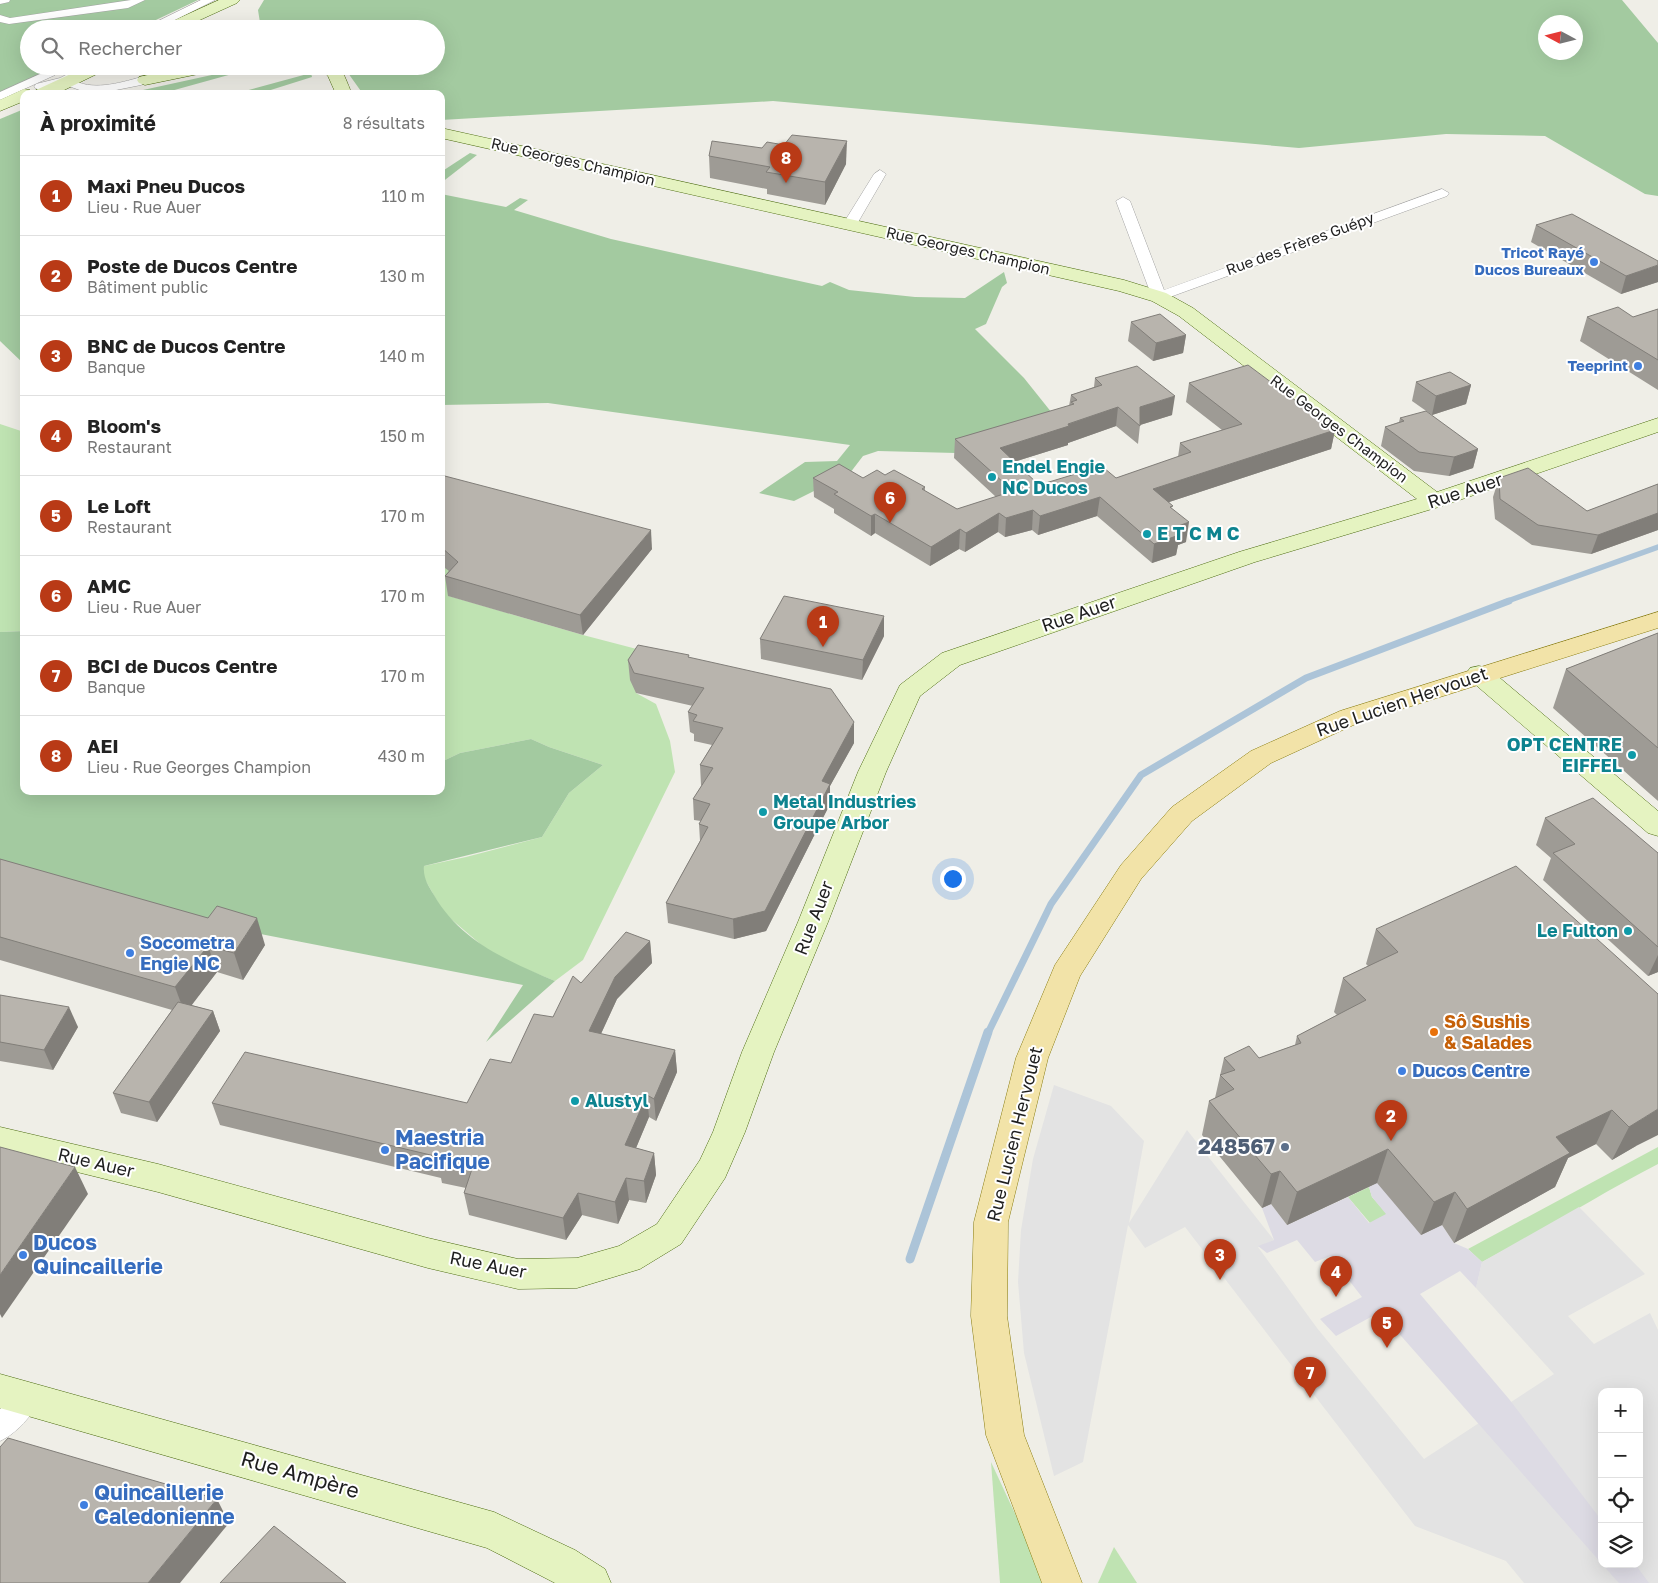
<!DOCTYPE html>
<html lang="fr">
<head>
<meta charset="utf-8">
<style>
  body { margin:0; font-family:"Golos Text",sans-serif; background:#f2f2f2; color:#222 }
  .controls { position:absolute; right:15px; bottom:15px; display:grid; overflow:hidden; border-radius:10px; box-shadow:0 5px 20px #0002 }
  .controls button { width:45px; height:45px; display:grid; place-items:center; padding:0; border:0; border-bottom:1px solid #e0e0e0; background:#fff; color:#222; font:25px sans-serif }
  .compass { position:absolute; left:1538px; top:15px; width:45px; height:45px; border-radius:50%; background:#fff; box-shadow:0 5px 20px #0002; rotate:277deg }
  .you { position:absolute; left:952px; top:878px; width:18px; height:18px; margin:-12px; border:4px solid #fff; border-radius:50%; background:#1a73e8; box-shadow:0 0 0 8px #1a73e833 }
  .badge { display:grid; place-items:center; width:32px; height:32px; border-radius:50%; background:#b93a16; color:#fff; font-size:16px; font-weight:700 }
  .pin { position:absolute; translate:-50% -41px; filter:drop-shadow(0 1px 2px #0008) }
  .pin::after { content:''; position:absolute; top:26px; width:18px; height:15px; background:inherit; clip-path:polygon(0 0,100% 0,50% 100%) }
  .list { margin:0; padding:0; list-style:none }
  h2 { display:flex; justify-content:space-between; align-items:center; height:65px; margin:0; padding:0 20px; font-size:21px }
  h2 small { font-size:16px; font-weight:400; color:#767676 }
  .list li { display:grid; grid-template-columns:32px 1fr auto; gap:15px; align-items:center; box-sizing:border-box; height:80px; padding:0 20px; border-top:1px solid #e0e0e0 }
  .list b { display:block; font-size:19px; white-space:nowrap }
  .list p { margin:0; font-size:16px; white-space:nowrap; color:#767676 }
  .list em { font-size:16px; font-style:normal; color:#767676 }
  .icon { flex:none; width:28px; height:28px; fill:none; stroke:currentColor; stroke-width:2; stroke-linecap:round; stroke-linejoin:round }
  .map { position:relative; flex:none; width:1658px; height:1583px; overflow:hidden }
  .search { position:absolute; background:#fff; box-shadow:0 5px 20px #0002; left:20px; top:20px; width:425px; height:55px; display:flex; align-items:center; gap:12px; box-sizing:border-box; padding:0 18px; border-radius:28px; color:#767676; font-size:19px }
  .panel { position:absolute; background:#fff; box-shadow:0 5px 20px #0002; left:20px; top:90px; width:425px; height:705px; border-radius:10px }
  .map>svg:first-child { display:block }
</style>
</head>
<body>
<div class="map">
<svg width="1658" height="1583" viewBox="0 0 1658 1583">
  <rect width="100%" height="100%" fill="#efeee7"/>
  <g fill="#bfe3b2">
    <polygon points="0,424 24,432 24,631 0,632"/>
    <polygon points="441,565 458,570 449,596 583,635 652,653 636,693 656,704 670,741 675,772 583,960 555,981 511,963 485,948 444,913 423,876 424,866 466,857 542,837 569,793 603,765 549,747 531,739 460,753 441,762"/>
    <path d="M1658 1147V1164C1598 1195 1542 1231 1482 1262L1468 1249Z"/>
    <polygon points="1369,1187 1372,1197 1387,1214 1409,1269 1348,1197"/>
    <polygon points="991,1462 1045,1578 1046,1583 1000,1583"/>
    <polygon points="1114,1547 1137,1583 1098,1583"/>
  </g>
  <g fill="#a3caa0" fill-rule="evenodd">
    <polygon points="0,0 198,0 137,29 29,29 29,66 58,66 0,94"/>
    <path d="M264 0H1622L1658 43V196L1645 194 1545 136 1446 134 1299 148 773 101 441 120V94H363L343 66H436V29H261L258 10ZM1546 22H1576V52H1546Z"/>
    <polygon points="253,66 291,67 243,71 160,94 106,94 143,90"/>
    <polygon points="311,73 312,77 258,94 234,94"/>
    <polygon points="24,109 24,364 0,341 0,119"/>
    <polygon points="470,153 477,155 441,183 441,172"/>
    <polygon points="441,194 506,207 520,198 528,200 514,210 611,239 822,286 830,282 849,290 915,297 965,298 1004,272 1007,283 1002,287 986,324 975,329 1024,378 1060,423 956,453 878,451 863,456 850,473 794,501 759,493 805,462 837,461 850,445 548,403 441,405"/>
    <path d="M24 631V791H441V762L460 753 531 739 549 747 603 765 569 793 542 837 424 866C423 878 428 885 434 895 460 941 508 961 555 981L486 1042 523 985 189 920 0 865V632Z"/>
  </g>
  <path fill="#e3e3e3" fill-rule="evenodd" d="M1054 1085 1111 1106 1144 1141 1129 1223 1187 1130 1274 1240 1258 1247 1317 1328 1424 1459 1554 1374 1476 1288 1482 1262 1579 1207 1645 1274 1568 1316 1594 1344 1650 1313 1658 1330V1583H1524L1506 1561 1415 1526 1185 1227 1145 1248 1128 1225 1083 1462 1054 1476 1024 1353 1018 1282 1021 1230 1033 1159ZM1602 1392H1639V1564H1602Z"/>
  <g fill="#dddbe4">
    <polygon points="1420,1136 1421,1235 1442,1225 1454,1243 1468,1249 1482,1262 1476,1288 1460,1271 1420,1294 1509,1399 1602,1521 1602,1564 1380,1312 1336,1336 1320,1319 1362,1297 1330,1256 1315,1262 1297,1240 1267,1253 1258,1246 1274,1240 1262,1208 1271,1204 1287,1225 1348,1197 1369,1223 1386,1214 1372,1197 1369,1187 1353,1168"/>
    <polygon points="1602,1564 1635,1564 1649,1583 1619,1583"/>
  </g>
  <g fill="none" stroke-linecap="round" stroke-linejoin="round">
    <polyline stroke="#acc4d8" stroke-width="5.5" points="1505,602 1658,547"/>
    <polyline stroke="#acc4d8" stroke-width="7" points="988,1033 1051,904 1141,775 1306,678 1509,601"/>
    <polyline stroke="#acc4d8" stroke-width="9" points="910,1259 988,1032"/>
    <g stroke="#a3a3a3" stroke-width="1">
      <g id="street">
        <polygon points="0,0 10,0 9,2 0,4"/>
        <polygon points="131,0 145,0 128,8 9,24 0,22 0,15 10,18"/>
        <polygon points="201,0 215,0 157,29 142,29"/>
        <path d="M79 68 85 72 80 80 75 81C96 91 123 82 145 76L151 80 141 85 106 92H85L63 84 40 91 34 87 36 84 60 78Z"/>
        <polygon points="51,69 57,73 55,75 0,100 0,92"/>
        <polygon points="880,170 886,174 857,224 850,228 845,227 843,224 874,174"/>
        <polygon points="1442,189 1449,193 1447,196 1159,301 1154,300 1152,297 1116,201 1123,197 1130,201 1164,290"/>
        <path d="M27 1387 37 1390 40 1399C33 1415 16 1434 0 1441V1409L17 1390Z"/>
      </g>
    </g>
    <g stroke="#4d6c11" stroke-width="1">
      <g id="secondary">
        <polygon points="219,0 240,0 237,3 180,29 159,29 162,26"/>
        <polygon points="88,66 109,66 107,69 56,94 34,94 36,90"/>
        <polygon points="188,66 221,66 219,69 213,71 145,85 139,83 137,80 139,77"/>
        <path d="M316 66C345 66 341 69 352 94H336L328 76Z"/>
        <polygon points="24,89 30,90 32,94 24,94 24,101 0,111 0,100"/>
        <polygon points="441,128 1124,280 1166,293 1193,308 1437,492 1658,418 1658,432 1442,506 1255,562 960,665 920,696 886,772 828,922 774,1052 745,1132 725,1178 681,1244 640,1269 577,1288 518,1289 428,1268 158,1192 0,1153 0,1127 158,1164 428,1238 518,1259 577,1258 619,1246 657,1224 700,1160 713,1132 742,1052 798,922 858,772 900,685 942,653 1239,552 1417,499 1179,316 1152,301 1119,291 441,138"/>
        <polygon points="1479,666 1488,668 1658,811 1658,836 1648,833 1470,680 1466,674 1470,668"/>
        <polygon points="0,1374 494,1512 575,1550 605,1569 611,1583 555,1583 487,1548 0,1408"/>
      </g>
    </g>
    <g stroke="#8a7d10" stroke-width="1">
      <polygon id="primary" points="1658,612 1658,628 1358,723 1271,763 1192,821 1141,879 1080,976 1048,1058 1008,1222 1007,1316 1024,1435 1082,1583 1042,1583 986,1435 971,1316 974,1222 1016,1058 1055,965 1121,865 1172,807 1251,751 1340,711"/>
    </g>
    <use href="#street" fill="#fff" fill-rule="evenodd"/>
    <use href="#secondary" fill="#e5f3c1" fill-rule="evenodd"/>
    <use href="#primary" fill="#f2e3a8" fill-rule="evenodd"/>
  </g>
  <g fill="#9e9b95">
    <polygon points="709,156 846,164 825,205 767,194 767,189 710,178"/>
    <polygon points="1536,225 1658,282 1621,294 1531,242"/>
    <polygon points="1658,309 1658,390 1580,341 1587,317 1633,317"/>
    <polygon points="1131,322 1186,335 1183,353 1153,361 1128,341"/>
    <polygon points="1095,378 1172,415 1140,425 1138,444 1116,426 1068,443 1068,445 1014,462 1039,485 1095,472 1116,478 1178,457 1180,443 1222,430 1186,402 1189,383 1335,430 1331,449 1169,502 1172,509 1186,542 1178,545 1176,555 1152,563 1097,516 1038,535 1032,530 1005,537 998,532 965,552 959,549 930,566 875,533 871,536 834,513 834,509 814,497 813,478 863,478 885,475 925,487 925,491 957,509 996,497 954,458 955,439 1069,406 1071,395 1094,387"/>
    <polygon points="1416,382 1471,385 1466,404 1432,415 1412,401"/>
    <polygon points="1400,418 1478,449 1473,468 1449,476 1414,471 1381,446 1385,427 1399,422"/>
    <polygon points="441,475 652,549 583,635 448,596 445,576 449,571 441,565"/>
    <polygon points="1499,478 1587,511 1658,484 1658,530 1591,554 1532,545 1495,519 1493,497"/>
    <polygon points="1658,633 1658,801 1553,708 1566,669"/>
    <polygon points="884,636 862,680 761,659 760,639"/>
    <polygon points="689,657 854,743 830,786 830,804 766,931 734,939 668,923 666,903 700,841 699,824 701,821 694,820 693,799 702,785 701,785 700,765 712,745 694,741 694,734 690,732 688,712 693,706 636,693 630,680 628,660"/>
    <polygon points="1545,818 1658,853 1658,972 1648,976 1543,880 1551,858 1536,845"/>
    <polygon points="0,859 265,945 243,980 217,972 191,1005 213,1011 220,1031 157,1122 121,1113 113,1093 172,1010 0,960"/>
    <polygon points="1376,929 1658,994 1636,1146 1612,1160 1596,1144 1568,1158 1555,1187 1454,1243 1442,1225 1421,1235 1377,1183 1287,1225 1271,1204 1262,1208 1202,1135 1209,1101 1215,1098 1224,1058 1259,1058 1295,1045 1297,1036 1337,1015 1334,1012 1343,978 1368,966 1366,964"/>
    <polygon points="650,941 652,963 617,999 601,1034 675,1050 677,1072 656,1121 649,1117 636,1148 654,1153 656,1175 646,1203 629,1200 618,1224 582,1215 566,1240 469,1215 464,1193 466,1188 442,1183 441,1178 220,1125 212,1103 467,1103 511,1063 553,1017 581,983"/>
    <polygon points="0,995 78,1027 53,1070 0,1061"/>
  </g>
  <g fill="#817e79">
    <polygon points="847,141 846,164 825,205 825,182"/>
    <polygon points="1658,265 1658,282 1621,294 1626,276"/>
    <polygon points="1186,335 1183,353 1153,361 1156,343"/>
    <polygon points="1471,385 1466,404 1432,415 1436,396"/>
    <polygon points="1175,396 1172,415 1140,425 1140,407"/>
    <polygon points="1118,407 1116,426 1068,443 1068,445 998,467 1000,448"/>
    <polygon points="1335,430 1331,449 1151,508 1153,489"/>
    <polygon points="1478,449 1473,468 1449,476 1454,457"/>
    <polygon points="1100,497 1097,516 1038,535 1040,516"/>
    <polygon points="1033,510 1032,530 1005,537 1006,518"/>
    <polygon points="999,513 998,532 965,552 966,533"/>
    <polygon points="1658,513 1658,530 1591,554 1598,535"/>
    <polygon points="875,514 875,533 871,536 871,516"/>
    <polygon points="1189,522 1186,542 1178,545 1176,555 1152,563 1154,544 1173,528"/>
    <polygon points="960,529 959,549 930,566 931,547"/>
    <polygon points="651,530 652,549 583,635 580,615"/>
    <polygon points="884,616 884,636 862,680 863,660"/>
    <polygon points="854,722 854,743 830,786 830,804 766,931 734,939 733,919 822,781"/>
    <polygon points="257,918 265,945 243,980 234,953"/>
    <polygon points="650,941 652,963 617,999 592,1053 589,1031 615,977"/>
    <polygon points="208,946 217,972 185,1014 175,987"/>
    <polygon points="1658,955 1658,972 1648,976"/>
    <polygon points="69,1007 78,1027 53,1070 44,1050"/>
    <polygon points="213,1011 220,1031 157,1122 149,1102"/>
    <polygon points="675,1050 677,1072 656,1121 654,1099"/>
    <polygon points="647,1095 649,1117 628,1167 625,1145"/>
    <polygon points="1658,1109 1658,1135 1636,1146 1612,1160 1629,1127"/>
    <polygon points="1612,1110 1596,1144 1568,1158 1555,1187 1454,1243 1467,1209 1556,1137"/>
    <polygon points="1388,1149 1377,1183 1287,1225 1297,1192"/>
    <polygon points="654,1153 656,1175 646,1203 644,1181"/>
    <polygon points="75,1167 88,1194 2,1318 0,1314 0,1275"/>
    <polygon points="1280,1171 1271,1204 1262,1208 1271,1174"/>
    <polygon points="626,1178 629,1200 618,1224 615,1202"/>
    <polygon points="1455,1192 1442,1225 1421,1235 1434,1202"/>
    <polygon points="578,1193 582,1215 566,1240 563,1218"/>
    <polygon points="217,1499 229,1523 180,1583 148,1583"/>
  </g>
  <g fill="#b8b4ad" stroke="#817e79">
    <polygon points="792,135 847,141 825,182 766,172 770,167 709,156 712,141 762,148 767,142 784,145"/>
    <polygon points="1572,214 1658,261 1658,265 1626,276 1536,225"/>
    <polygon points="1618,307 1633,317 1658,309 1658,360 1587,317"/>
    <polygon points="1160,314 1186,335 1156,343 1131,322"/>
    <polygon points="1248,365 1335,430 1153,489 1173,506 1170,507 1189,522 1173,528 1179,535 1154,544 1100,497 1040,516 1033,510 1006,518 999,513 966,533 960,529 931,547 875,514 871,516 834,494 838,492 813,478 839,464 863,478 877,470 885,475 894,470 925,487 922,489 957,509 1013,491 955,439 1074,404 1071,402 1077,400 1071,395 1102,385 1095,378 1137,366 1175,396 1140,407 1140,426 1118,407 1068,424 1069,426 1000,448 1039,485 1092,469 1095,472 1104,468 1116,478 1191,452 1180,443 1242,424 1189,383"/>
    <polygon points="1450,372 1471,385 1436,396 1416,382"/>
    <polygon points="1426,411 1478,449 1454,457 1419,452 1385,427 1404,421 1400,418"/>
    <polygon points="1528,468 1587,511 1658,484 1658,513 1598,535 1538,525 1500,499 1499,478"/>
    <polygon points="441,475 651,530 580,615 445,576 458,562 441,547"/>
    <polygon points="784,596 884,616 863,660 760,639"/>
    <polygon points="1658,633 1658,748 1566,669"/>
    <polygon points="638,645 689,655 688,657 831,689 854,722 822,781 830,784 765,911 733,919 666,903 708,827 699,824 710,804 693,799 713,768 700,765 723,728 693,721 697,715 688,712 704,688 634,673 628,660"/>
    <polygon points="1593,798 1658,853 1658,947 1553,853 1575,844 1545,818"/>
    <polygon points="0,859 208,918 217,906 257,918 234,953 208,946 175,987 0,937"/>
    <polygon points="1516,866 1658,994 1658,1109 1629,1127 1612,1110 1556,1137 1570,1153 1467,1209 1455,1192 1434,1202 1388,1149 1297,1192 1280,1171 1271,1174 1209,1101 1234,1089 1220,1075 1235,1070 1224,1058 1249,1046 1259,1058 1301,1043 1297,1036 1366,1000 1343,978 1398,952 1376,929"/>
    <polygon points="626,932 650,941 615,977 589,1031 675,1050 654,1099 647,1095 625,1145 654,1153 644,1181 626,1178 615,1202 578,1193 563,1218 464,1193 472,1169 437,1161 439,1157 212,1103 245,1052 467,1103 490,1059 511,1063 534,1014 553,1017 573,976 581,983"/>
    <polygon points="0,995 69,1007 44,1050 0,1042"/>
    <polygon points="178,1002 213,1011 149,1102 113,1093"/>
    <polygon points="0,1147 75,1167 0,1275"/>
    <polygon points="8,1438 217,1499 148,1583 0,1583 0,1447"/>
    <polygon points="274,1526 346,1583 220,1583"/>
  </g>
  <g fill="#3f7fe0" stroke="#fff" stroke-width="2">
    <circle cx="1594" cy="262" r="5"/>
    <circle cx="1638" cy="366" r="5"/>
    <circle cx="130" cy="953" r="5"/>
    <circle cx="1402" cy="1071" r="5"/>
    <circle cx="385" cy="1150" r="5"/>
    <circle cx="23" cy="1255" r="5"/>
    <circle cx="84" cy="1505" r="5"/>
  </g>
  <g fill="#0f9aa8" stroke="#fff" stroke-width="2">
    <circle cx="992" cy="477" r="5"/>
    <circle cx="1147" cy="534" r="5"/>
    <circle cx="1632" cy="755" r="5"/>
    <circle cx="763" cy="812" r="5"/>
    <circle cx="1628" cy="931" r="5"/>
    <circle cx="575" cy="1101" r="5"/>
  </g>
  <circle fill="#e8710a" stroke="#fff" stroke-width="2" cx="1434" cy="1032" r="5"/>
  <circle fill="#5c6f8a" stroke="#fff" stroke-width="2" cx="1285" cy="1147" r="5"/>
  <g text-anchor="middle" stroke-width="4" stroke-linejoin="round" paint-order="stroke">
    <g font-size="15" fill="#1f1f1f" stroke="#fff">
      <text transform="translate(573 162) rotate(13)" y="5">Rue Georges Champion</text>
      <text transform="translate(1300 244) rotate(-20)" y="5">Rue des Frères Guépy</text>
      <text transform="translate(968 251) rotate(13)" y="5">Rue Georges Champion</text>
      <text transform="translate(1339 429) rotate(37)" y="5">Rue Georges Champion</text>
    </g>
    <g font-size="15" font-weight="bold" fill="#366cbe" stroke="#fff" text-anchor="end">
      <text x="1584" y="258">Tricot Rayé<tspan x="1584" dy="17">Ducos Bureaux</tspan></text>
      <text x="1628" y="371">Teeprint</text>
    </g>
    <g font-size="18" font-weight="bold" fill="#0d838f" stroke="#fff" text-anchor="start">
      <text x="1002" y="473">Endel Engie<tspan x="1002" dy="21">NC Ducos</tspan></text>
      <text x="1157" y="540">E T C M C</text>
      <text x="1622" y="751" text-anchor="end">OPT CENTRE<tspan x="1622" dy="21">EIFFEL</tspan></text>
      <text x="773" y="808">Metal Industries<tspan x="773" dy="21">Groupe Arbor</tspan></text>
      <text x="1618" y="937" text-anchor="end">Le Fulton</text>
      <text x="585" y="1107">Alustyl</text>
    </g>
    <g font-size="18" fill="#1f1f1f" stroke="#fff">
      <text transform="translate(1465 491) rotate(-18)" y="6">Rue Auer</text>
      <text transform="translate(1079 614) rotate(-19)" y="6">Rue Auer</text>
      <text transform="translate(1402 702) rotate(-19)" y="6">Rue Lucien Hervouet</text>
      <text transform="translate(814 918) rotate(-69)" y="6">Rue Auer</text>
      <text transform="translate(1015 1134) rotate(-76)" y="6">Rue Lucien Hervouet</text>
      <text transform="translate(96 1163) rotate(13)" y="6">Rue Auer</text>
      <text transform="translate(488 1265) rotate(11)" y="6">Rue Auer</text>
    </g>
    <g font-size="18" font-weight="bold" fill="#366cbe" stroke="#fff" text-anchor="start">
      <text x="140" y="949">Socometra<tspan x="140" dy="21">Engie NC</tspan></text>
      <text x="1412" y="1077">Ducos Centre</text>
    </g>
    <g font-size="18" font-weight="bold" fill="#c56008" stroke="#fff" text-anchor="start">
      <text x="1444" y="1028">Sô Sushis<tspan x="1444" dy="21">&amp; Salades</tspan></text>
    </g>
    <g font-size="21" font-weight="bold" fill="#366cbe" stroke="#fff" text-anchor="start">
      <text x="395" y="1145">Maestria<tspan x="395" dy="24">Pacifique</tspan></text>
      <text x="33" y="1250">Ducos<tspan x="33" dy="24">Quincaillerie</tspan></text>
      <text x="94" y="1500">Quincaillerie<tspan x="94" dy="24">Caledonienne</tspan></text>
    </g>
    <g font-size="21" font-weight="bold" fill="#4e5e75" stroke="#fff" text-anchor="end">
      <text x="1275" y="1154">248567</text>
    </g>
    <g font-size="21" fill="#1f1f1f" stroke="#fff">
      <text transform="translate(300 1475) rotate(16)" y="7">Rue Ampère</text>
    </g>
  </g>
</svg>
<div class="controls">
<button>+</button>
<button>−</button>
<button><svg class="icon" aria-label="locate" viewBox="0 0 24 24"><circle cx="12" cy="12" r="6"/><path d="M12 2v4M12 18v4M2 12h4M18 12h4"/></svg></button>
<button><svg class="icon" aria-label="layers" viewBox="0 0 24 24"><path d="M12 4l9 5-9 5-9-5zM3 14l9 5 9-5"/></svg></button>
</div>
<svg class="compass" viewBox="-18 -18 36 36"><path d="M0-13l5 13h-10z" fill="#e53935"/><path d="M0 13l5-13h-10z" fill="#767676"/></svg>
<div class="you"></div>
<div class="pin badge" style="left:823px;top:647px">1</div>
<div class="pin badge" style="left:1391px;top:1141px">2</div>
<div class="pin badge" style="left:1220px;top:1280px">3</div>
<div class="pin badge" style="left:1336px;top:1297px">4</div>
<div class="pin badge" style="left:1387px;top:1348px">5</div>
<div class="pin badge" style="left:890px;top:523px">6</div>
<div class="pin badge" style="left:1310px;top:1398px">7</div>
<div class="pin badge" style="left:786px;top:183px">8</div>
<div class="search"><svg class="icon" aria-label="search" viewBox="0 0 24 24"><circle cx="10" cy="10" r="6"/><path d="M15 15l6 6"/></svg>Rechercher</div>
<section class="panel">
<h2>À proximité<small>8 résultats</small></h2>
<ul class="list">
<li><span class="badge">1</span><div><b>Maxi Pneu Ducos</b><p>Lieu · Rue Auer</p></div><em>110 m</em></li>
<li><span class="badge">2</span><div><b>Poste de Ducos Centre</b><p>Bâtiment public</p></div><em>130 m</em></li>
<li><span class="badge">3</span><div><b>BNC de Ducos Centre</b><p>Banque</p></div><em>140 m</em></li>
<li><span class="badge">4</span><div><b>Bloom's</b><p>Restaurant</p></div><em>150 m</em></li>
<li><span class="badge">5</span><div><b>Le Loft</b><p>Restaurant</p></div><em>170 m</em></li>
<li><span class="badge">6</span><div><b>AMC</b><p>Lieu · Rue Auer</p></div><em>170 m</em></li>
<li><span class="badge">7</span><div><b>BCI de Ducos Centre</b><p>Banque</p></div><em>170 m</em></li>
<li><span class="badge">8</span><div><b>AEI</b><p>Lieu · Rue Georges Champion</p></div><em>430 m</em></li>
</ul>
</section>
</div>
</body>
</html>
